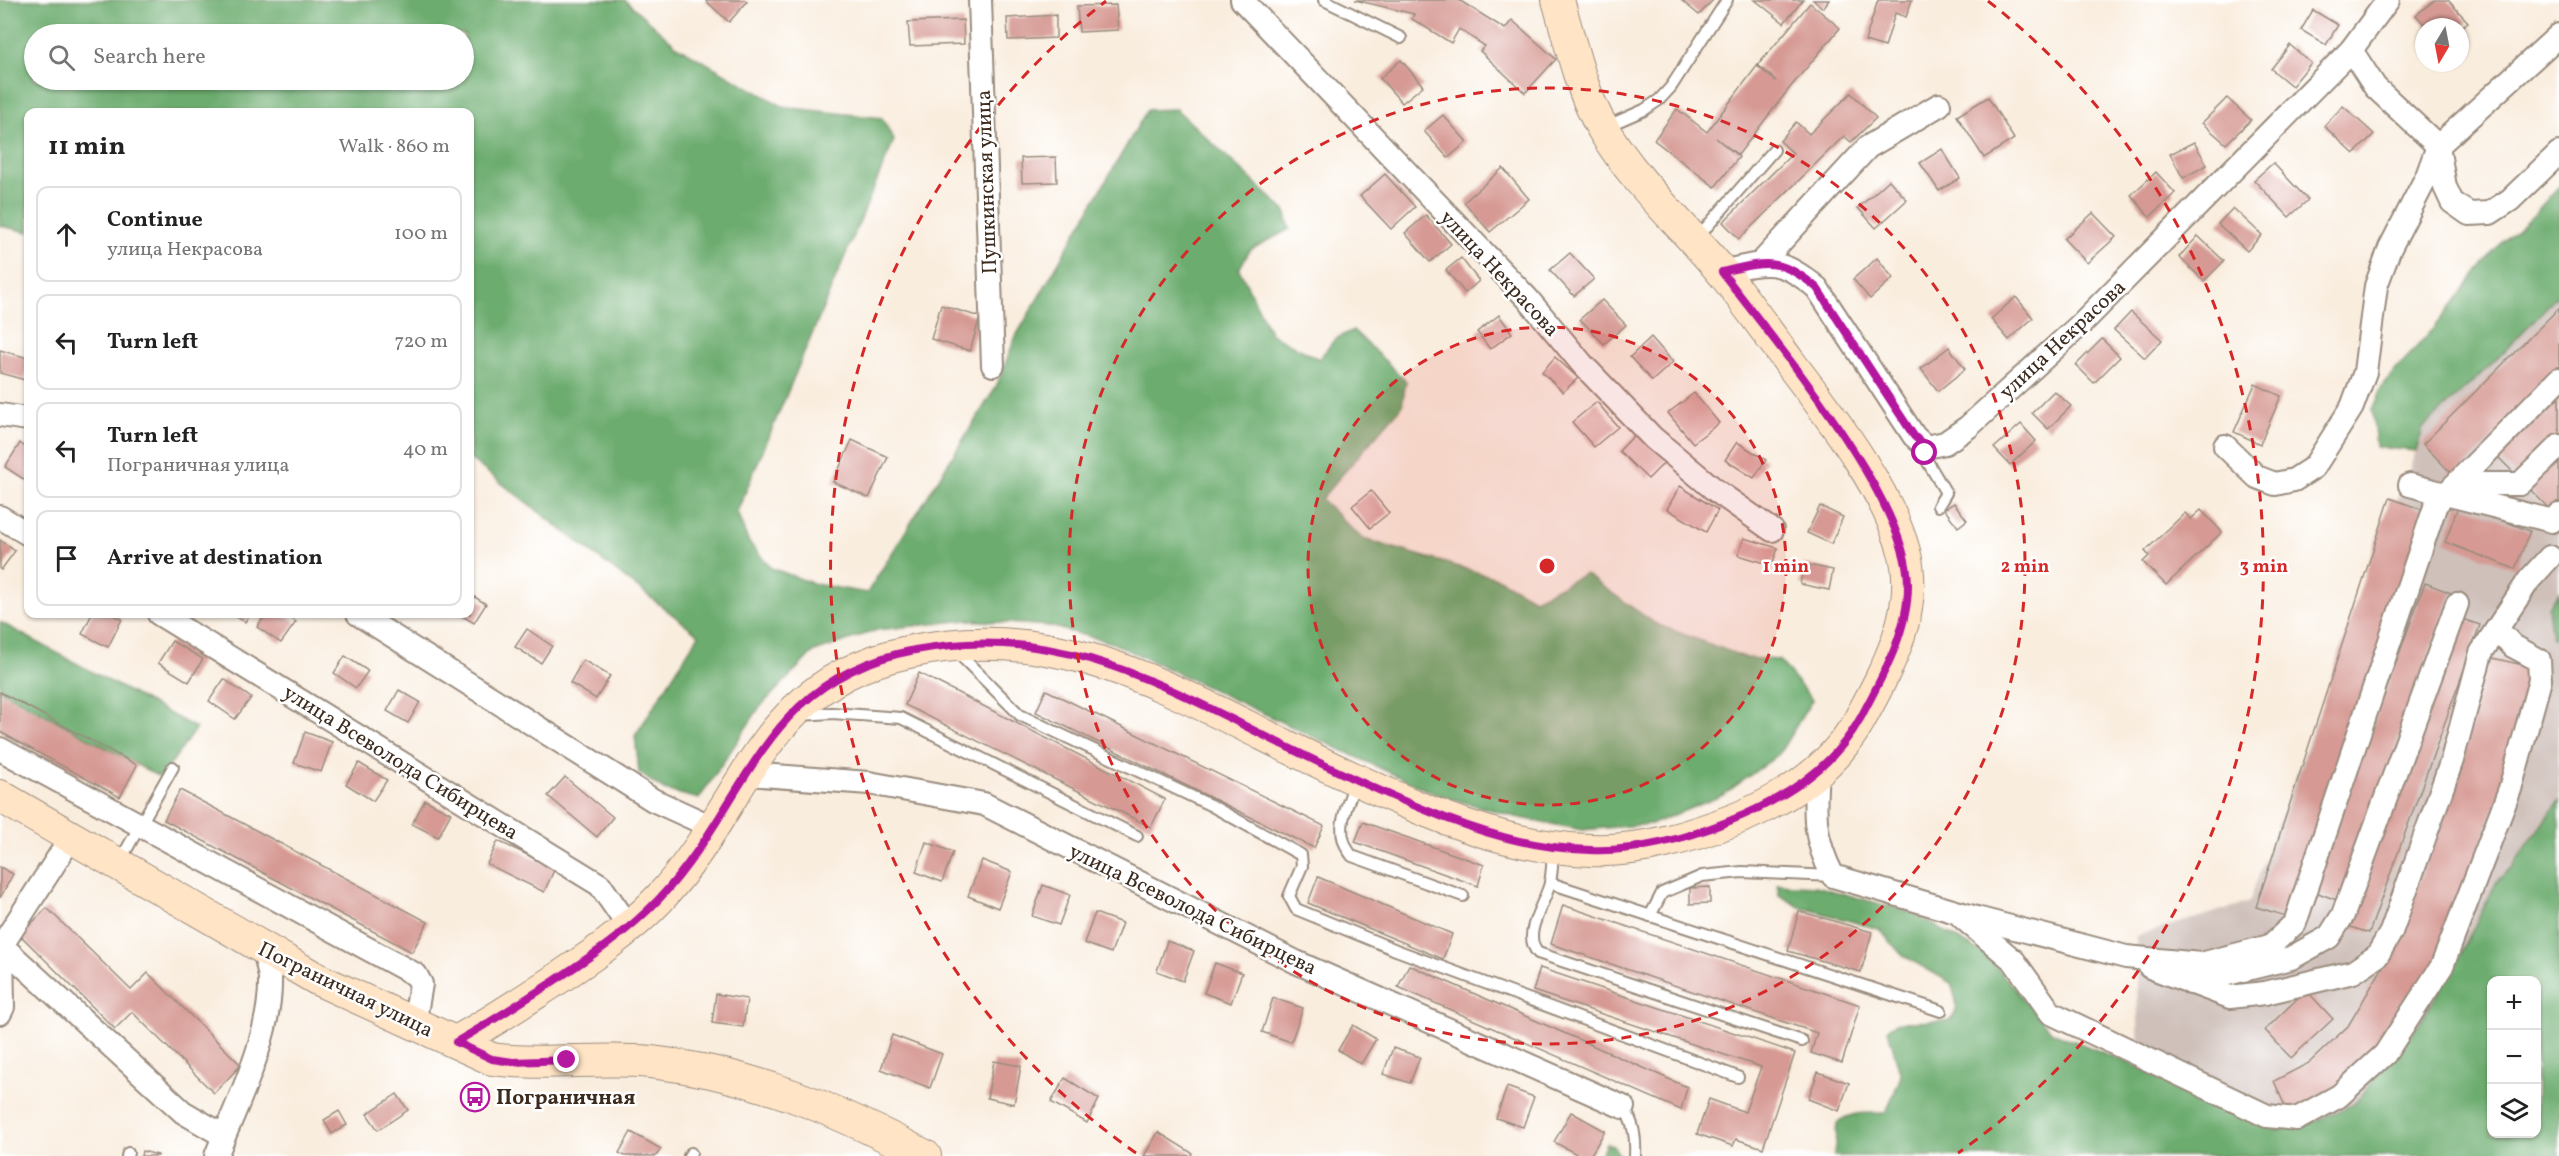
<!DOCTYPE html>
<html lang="en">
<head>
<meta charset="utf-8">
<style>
  body { margin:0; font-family:Vollkorn,serif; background:#f6f6f6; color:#222 }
  .controls { position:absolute; right:18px; bottom:18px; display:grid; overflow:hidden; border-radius:12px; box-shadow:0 2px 4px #0004 }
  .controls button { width:54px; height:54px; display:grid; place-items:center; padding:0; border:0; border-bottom:2px solid #e0e0e0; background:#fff; color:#222; font:30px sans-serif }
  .compass { position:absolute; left:2415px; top:18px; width:54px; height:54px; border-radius:50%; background:#fff; box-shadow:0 2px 4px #0004; rotate:190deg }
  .stop { position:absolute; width:18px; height:18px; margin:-14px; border:4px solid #b5179e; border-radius:50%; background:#fff }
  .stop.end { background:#b5179e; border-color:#fff; box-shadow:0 2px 6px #0008 }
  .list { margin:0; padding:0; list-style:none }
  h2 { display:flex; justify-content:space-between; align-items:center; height:78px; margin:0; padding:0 24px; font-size:26px }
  h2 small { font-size:20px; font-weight:400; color:#767676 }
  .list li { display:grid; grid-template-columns:39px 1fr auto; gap:18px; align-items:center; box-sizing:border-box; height:96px; margin:0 12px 12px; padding:0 12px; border:2px solid #e0e0e0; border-radius:12px }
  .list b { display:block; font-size:22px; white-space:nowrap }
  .list p { margin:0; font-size:20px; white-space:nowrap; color:#767676 }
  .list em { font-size:20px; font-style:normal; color:#767676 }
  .icon { flex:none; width:33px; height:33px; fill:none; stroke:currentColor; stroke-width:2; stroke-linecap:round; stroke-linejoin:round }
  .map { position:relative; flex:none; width:2559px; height:1156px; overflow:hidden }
  .search { position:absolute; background:#fff; box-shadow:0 2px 4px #0004; left:24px; top:24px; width:450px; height:66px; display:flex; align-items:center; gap:15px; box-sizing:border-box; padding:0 21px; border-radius:33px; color:#767676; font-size:22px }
  .panel { position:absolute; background:#fff; box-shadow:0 2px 4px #0004; left:24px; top:108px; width:450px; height:510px; border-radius:12px }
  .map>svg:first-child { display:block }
</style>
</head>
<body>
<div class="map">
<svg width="2559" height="1156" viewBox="0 0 2559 1156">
  <rect width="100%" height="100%" fill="#fff"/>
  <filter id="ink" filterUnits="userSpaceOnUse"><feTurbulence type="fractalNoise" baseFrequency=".0167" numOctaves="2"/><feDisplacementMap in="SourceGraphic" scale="12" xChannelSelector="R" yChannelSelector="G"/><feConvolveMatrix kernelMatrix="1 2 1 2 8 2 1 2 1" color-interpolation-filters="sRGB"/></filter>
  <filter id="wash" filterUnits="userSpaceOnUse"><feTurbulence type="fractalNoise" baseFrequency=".008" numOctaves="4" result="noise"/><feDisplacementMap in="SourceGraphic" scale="24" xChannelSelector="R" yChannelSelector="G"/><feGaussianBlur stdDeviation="1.35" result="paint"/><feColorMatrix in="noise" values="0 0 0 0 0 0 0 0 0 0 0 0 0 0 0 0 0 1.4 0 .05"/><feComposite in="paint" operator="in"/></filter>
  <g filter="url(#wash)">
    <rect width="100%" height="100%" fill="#f9edde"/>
    <polygon fill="#cfc0ba" points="2559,294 2559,592 2548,606 2553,638 2559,637 2559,800 2512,867 2497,881 2452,971 2411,1036 2354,1104 2304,1126 2276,1130 2139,1067 2136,936 2249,902 2416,451 2423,428 2496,360"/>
    <g fill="#6cac6e" stroke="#546b46" stroke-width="1.5" fill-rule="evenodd">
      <path d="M0 0H625L678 47 784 107 882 118 894 140 737 512 748 541 771 568 815 584 867 593 996 387 1016 336 1147 110 1176 109 1285 211 1290 229 1250 250 1239 269 1271 334 1319 359 1335 339 1353 330 1406 381 1402 406 1321 499 1363 539 1497 578 1534 599 1585 574 1656 624 1747 658 1779 660 1812 700 1779 754 1723 795 1652 824 1582 830 1516 817 1435 794 1113 643 1049 626 967 620 877 630 812 653 759 708 699 799 664 790 639 773 635 736 699 635 470 459V112H28V232L0 226ZM34 34H464V80H34Z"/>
      <polygon points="2559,186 2559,294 2496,360 2423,428 2416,451 2376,447 2372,409 2384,383 2440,321 2493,251 2535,213"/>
      <polygon points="2559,592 2559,637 2552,638 2548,606"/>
      <polygon points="0,622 196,728 161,778 0,690"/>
      <path d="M2559 800V1156H1834L1837 1123C1853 1111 1868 1113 1886 1113L1901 1076 1888 1030 1891 1026 1898 1022 1949 1021C1962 1010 1955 998 1951 983L1902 955 1879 929 1800 907 1779 895 1777 884 1816 886 1913 913 1986 955 2052 1032 2139 1067 2276 1130 2304 1126 2354 1104 2411 1036 2452 971 2497 881 2512 867ZM2492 980H2536V1134H2492Z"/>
      <polygon points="1606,1143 1615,1147 1619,1156 1600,1156"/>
    </g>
    <g id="blocks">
      <g fill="#d69993">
        <polygon points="705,0 745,0 747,2 729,22"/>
        <polygon points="1355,0 1459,0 1505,29 1512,20 1556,59 1525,93 1480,51 1485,46 1459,29 1451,43 1412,19 1414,14"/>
        <polygon points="1681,0 1713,0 1699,15"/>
        <polygon points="1755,0 1803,0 1784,23"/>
        <polygon points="1813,0 1829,0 1823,8"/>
        <polygon points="1878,0 1912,0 1906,17 1895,13 1885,47 1865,41"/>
        <polygon points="2435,0 2448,0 2468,22 2460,28 2427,27 2416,15"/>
        <polygon points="1810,3 1840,28 1788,90 1738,155 1716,138 1739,157 1715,187 1654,140 1677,109 1707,132 1757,66 1776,81 1758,65"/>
        <polygon points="1116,5 1118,30 1079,32 1077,6"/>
        <polygon points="2313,10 2338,25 2326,45 2301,30"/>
        <polygon points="1056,15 1056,38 1008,40 1007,18"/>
        <polygon points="963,20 964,44 910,46 908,22"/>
        <polygon points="2290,45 2311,63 2292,86 2271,69"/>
        <polygon points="1401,60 1423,86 1402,103 1380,78"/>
        <polygon points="1851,93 1876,118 1851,142 1844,136 1739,239 1723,222 1793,153 1780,141 1796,122 1809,134"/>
        <polygon points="1988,97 2014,139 1984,158 1957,116"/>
        <polygon points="2227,98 2251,120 2226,144 2202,123"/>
        <polygon points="2343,106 2374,134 2354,154 2324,126"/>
        <polygon points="1443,115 1467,142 1448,158 1424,131"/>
        <polygon points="2194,142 2207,165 2183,178 2170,154"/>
        <polygon points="1942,149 1960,178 1939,191 1920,163"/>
        <polygon points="1056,157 1057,182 1022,183 1021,158"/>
        <polygon points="2273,163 2308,200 2289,217 2254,180"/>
        <polygon points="1503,168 1529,199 1490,232 1464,202"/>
        <polygon points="2156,172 2175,193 2150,217 2131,195"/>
        <polygon points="1385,174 1415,207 1391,229 1360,196"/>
        <polygon points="1889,180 1907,200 1876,228 1858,208"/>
        <polygon points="2233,208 2262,235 2247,251 2218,224"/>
        <polygon points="2093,213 2116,237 2087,263 2064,239"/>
        <polygon points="1426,215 1451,244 1430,262 1405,233"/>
        <polygon points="2198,236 2224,261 2204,281 2179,257"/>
        <polygon points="1570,253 1594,279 1574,296 1550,270"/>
        <polygon points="1461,258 1479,281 1465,293 1446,270"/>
        <polygon points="1877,258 1893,278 1870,299 1853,279"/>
        <polygon points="2016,297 2033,318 2009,340 1991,319"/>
        <polygon points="1602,300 1626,325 1604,344 1580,319"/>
        <polygon points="941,305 980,317 970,351 931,339"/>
        <polygon points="2559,308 2559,372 2454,476 2423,444"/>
        <polygon points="2131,312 2162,340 2145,358 2114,330"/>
        <polygon points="1499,315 1512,333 1490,349 1477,332"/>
        <polygon points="1651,337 1673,362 1652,381 1630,357"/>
        <polygon points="2102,339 2120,357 2094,383 2076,365"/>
        <polygon points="1949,347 1965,369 1938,391 1921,369"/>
        <polygon points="0,350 28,358 25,380 0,373"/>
        <polygon points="1555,357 1578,378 1563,392 1542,372"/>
        <polygon points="2255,384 2281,396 2260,444 2234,432"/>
        <polygon points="2559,389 2559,438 2518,477 2495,454"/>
        <polygon points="2054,391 2071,406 2048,429 2032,413"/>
        <polygon points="1694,393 1719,423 1693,443 1668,413"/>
        <polygon points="1597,402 1618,427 1594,447 1572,422"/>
        <polygon points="2021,424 2036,441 2010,465 1994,448"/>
        <polygon points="1639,430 1668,459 1648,479 1619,451"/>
        <polygon points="852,440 888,457 869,498 833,482"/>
        <polygon points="1737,442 1766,460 1754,478 1725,460"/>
        <polygon points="20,443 28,449 28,482 5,467"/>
        <polygon points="2559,453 2559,507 2553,513 2526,485"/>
        <polygon points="1680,486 1718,510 1706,532 1667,509"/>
        <polygon points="1371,491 1389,513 1370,528 1352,506"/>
        <polygon points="2390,498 2426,511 2289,917 2256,907"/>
        <polygon points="1954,503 1967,520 1958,527 1944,509"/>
        <polygon points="2459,504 2530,531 2515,569 2445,542"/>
        <polygon points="1820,506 1843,517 1831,544 1807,533"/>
        <polygon points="2201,510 2222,532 2166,585 2143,562 2149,556 2145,551 2185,513 2191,519"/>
        <polygon points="1744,538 1778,548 1772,565 1738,555"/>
        <polygon points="0,540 15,551 1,570 0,569"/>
        <polygon points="1804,564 1833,570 1829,590 1800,584"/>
        <polygon points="2425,583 2451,593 2339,901 2313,891"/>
        <polygon points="470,594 486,604 474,623 459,614 470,614"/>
        <polygon points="92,614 111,614 122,619 108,647 82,634"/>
        <polygon points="232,614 250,614 245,622"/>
        <polygon points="266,614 284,614 296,622 281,643 257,627"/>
        <polygon points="2459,618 2480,625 2369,933 2348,926"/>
        <polygon points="527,629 552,646 541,663 515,647"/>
        <polygon points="172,641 203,659 189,682 158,663"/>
        <polygon points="345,656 368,671 356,688 334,673"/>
        <polygon points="2488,657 2532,667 2502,787 2436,963 2379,1049 2332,1090 2288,1113 2274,1081 2309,1063 2348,1026 2396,945 2461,772"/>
        <polygon points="583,660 610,676 596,699 570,683"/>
        <polygon points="919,673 1165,799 1151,827 905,705"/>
        <polygon points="224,679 251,698 235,719 209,701"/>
        <polygon points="399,690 420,702 408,723 387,711"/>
        <polygon points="1046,690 1324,826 1314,848 1036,712"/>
        <polygon points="0,692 137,765 120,797 0,732"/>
        <polygon points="305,732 332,742 321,772 294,763"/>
        <polygon points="359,763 387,780 373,801 346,784"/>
        <polygon points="565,777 613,817 597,837 548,796"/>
        <polygon points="180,790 428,922 412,952 164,820"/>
        <polygon points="425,800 451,813 438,837 412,824"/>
        <polygon points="1363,822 1484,865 1478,886 1355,842"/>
        <polygon points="498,841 555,868 544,892 487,864"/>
        <polygon points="926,842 953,852 942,882 916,872"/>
        <polygon points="982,860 1012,872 998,908 968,896"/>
        <polygon points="0,867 13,874 0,898"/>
        <polygon points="1318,877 1452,934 1443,959 1308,903"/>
        <polygon points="1043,885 1070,895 1059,925 1032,916"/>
        <polygon points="1710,887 1710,903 1690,904 1690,888"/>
        <polygon points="1563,905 1860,1005 1842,1063 1811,1053 1817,1033 1551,944"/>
        <polygon points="47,908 131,990 148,973 241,1065 214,1093 132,1012 115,1029 20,935"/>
        <polygon points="1799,911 1872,932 1861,972 1788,951"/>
        <polygon points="1095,913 1122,923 1111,953 1084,943"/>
        <polygon points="1167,941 1194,951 1183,981 1157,971"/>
        <polygon points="1215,963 1242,973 1231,1003 1204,993"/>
        <polygon points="1409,965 1687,1087 1681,1110 1398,987"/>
        <polygon points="1540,968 1795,1053 1763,1148 1736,1139 1733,1146 1697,1134 1709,1099 1745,1112 1761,1067 1533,991"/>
        <polygon points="2306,990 2333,1019 2291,1058 2265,1030"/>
        <polygon points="716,994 747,999 743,1027 712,1023"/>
        <polygon points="1273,998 1303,1008 1291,1042 1262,1032"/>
        <polygon points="1353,1025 1376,1039 1361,1064 1338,1050"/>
        <polygon points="892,1035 942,1054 930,1088 881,1069"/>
        <polygon points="1393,1048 1420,1057 1410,1083 1383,1074"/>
        <polygon points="994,1061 1021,1066 1014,1104 987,1098"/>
        <polygon points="1818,1072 1849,1083 1839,1111 1808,1099"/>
        <polygon points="1065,1078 1099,1099 1087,1123 1051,1102"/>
        <polygon points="1507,1087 1534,1097 1523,1127 1496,1118"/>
        <polygon points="397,1094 408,1110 378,1130 367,1114"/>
        <polygon points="339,1111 347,1125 332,1134 324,1120"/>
        <polygon points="1571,1112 1605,1131 1590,1156 1580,1156 1554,1142"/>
        <polygon points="631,1132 661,1149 656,1156 625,1156 619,1153"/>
        <polygon points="1158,1132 1192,1153 1191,1156 1144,1156"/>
        <polygon points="142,1151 158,1155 158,1156 141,1156"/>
      </g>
    </g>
  </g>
  <g filter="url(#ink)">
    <use href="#blocks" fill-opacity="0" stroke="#9a8c7e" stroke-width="1.5"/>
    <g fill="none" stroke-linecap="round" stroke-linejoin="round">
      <g stroke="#9a8c7e" stroke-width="14">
        <g id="lane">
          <polyline points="1324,0 1401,38"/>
          <polyline points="1605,127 1644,110 1659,100 1671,87 1727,0"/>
          <polyline points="1697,238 1774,150"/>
          <polyline points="1926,447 1926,459 1946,493 1938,506"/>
          <polyline points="956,651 1020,715 1212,806 1301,855 1302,866 1289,896 1296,909 1396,950 1738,1077"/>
          <polyline points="801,715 832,713 901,718 1137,836"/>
          <path d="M1355 782C1347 809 1332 831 1352 856L1463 896"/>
          <path d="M1554 850C1552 861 1552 873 1550 883 1545 904 1521 934 1538 953L1802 1041"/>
          <polyline points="120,861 173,767"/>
          <polyline points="1550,883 1941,1011"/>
          <polyline points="1650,916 1662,893 1702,876 1742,872 1833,876"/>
          <path d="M1623 1107C1634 1122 1636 1138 1635 1156"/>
          <polyline points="127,1156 128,1153"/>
          <polyline points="689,1156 691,1153"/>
        </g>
      </g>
      <g stroke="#9a8c7e" stroke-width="26">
        <g id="street">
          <polyline points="980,0 993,365"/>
          <polyline points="1242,0 1527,298 1583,365 1653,438 1715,490 1772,530"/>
          <polyline points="2351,50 2375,87 2438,146 2445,187 2452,202 2469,214 2490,213 2510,200 2559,153"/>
          <polyline points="1761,263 1868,147 1939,105"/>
          <path d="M1722 272C1767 261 1780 257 1817 288L1914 436 1926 447 1945 443 1968 427 2080 325 2351 50 2388 0"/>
          <polyline points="0,415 28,419"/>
          <polyline points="2225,446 2257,477 2275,484 2294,480 2314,467 2352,407 2365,372 2376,286 2390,248 2427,176 2438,146 2559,35"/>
          <polyline points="2410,485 2552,521 2559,514"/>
          <polyline points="2450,493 2473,484 2520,484 2559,446"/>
          <polyline points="0,517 28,534"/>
          <polyline points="159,614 600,885 629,927"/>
          <polyline points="358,614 653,800 712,827"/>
          <polyline points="0,749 416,975 421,984 414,1025"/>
          <path d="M1817 772C1814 813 1813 838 1833 876L1980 919 2126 957 2201 964 2270 946 2295 923 2436 504 2559 379"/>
          <polyline points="747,774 869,783 984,804 1296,962 1623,1107"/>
          <polyline points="1962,917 2014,961 2051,1013 2267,1116 2297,1119 2339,1096 2385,1054 2442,966 2510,789 2540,680 2539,660 2513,646 2497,629"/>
          <polyline points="0,944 183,1112 224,1136"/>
          <polyline points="2150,967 2230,997 2265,993 2353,972 2377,956 2391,932 2452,760 2481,653 2529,580 2550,557"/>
          <polyline points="2191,983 2291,958 2329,937 2343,915 2457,604"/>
          <polyline points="0,1013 3,1007 2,945 72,836"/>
          <path d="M216 1156C237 1103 272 1035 270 978 269 969 266 959 264 950"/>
        </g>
      </g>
      <g stroke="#9a8c7e" stroke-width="34">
        <g id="secondary">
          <path d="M0 796 317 979 492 1059C543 1066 599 1057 651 1062 751 1073 838 1110 925 1156"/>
          <path d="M456 1042C489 1024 520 1003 551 983 589 958 628 932 659 899 749 802 758 684 908 652 1044 622 1146 676 1264 735 1316 761 1368 786 1422 809 1476 831 1532 849 1591 850 1641 852 1690 837 1736 819 1786 799 1833 768 1860 719 1886 671 1919 611 1905 555 1888 489 1831 417 1790 363 1768 333 1746 302 1723 273 1683 225 1635 183 1603 129 1580 90 1571 44 1558 0"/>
        </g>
      </g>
      <use href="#lane" stroke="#fff" stroke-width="10"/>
      <use href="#street" stroke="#fff" stroke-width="22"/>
      <use href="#secondary" stroke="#ffe4c6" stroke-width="32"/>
    </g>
  </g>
  <g fill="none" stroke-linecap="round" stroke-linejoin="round" filter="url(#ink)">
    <path stroke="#b5179e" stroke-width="8" d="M567 1060 513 1062 492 1059 456 1042C488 1024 518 1004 548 985 587 959 627 933 659 899 751 800 761 679 915 650 1051 624 1148 677 1265 736 1317 762 1369 787 1423 809 1476 831 1532 849 1590 850 1637 852 1684 839 1727 822 1782 800 1832 770 1861 717 1882 677 1908 632 1908 586 1909 499 1775 343 1722 272 1767 261 1780 257 1817 288L1914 436 1926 447 1925 453"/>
  </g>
  <circle cx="1547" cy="566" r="239" fill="#d62828" fill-opacity=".12"/>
  <g fill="none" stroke="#d62828" stroke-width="3" stroke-dasharray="10 8">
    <circle cx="1547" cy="566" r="239"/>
    <circle cx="1547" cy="566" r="478"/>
    <path d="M1136 1153A717 717 0 0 1 1106 1M1988 1A717 717 0 0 1 1958 1153"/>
  </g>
  <defs>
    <g id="bus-ring" transform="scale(1.5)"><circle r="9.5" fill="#fff" stroke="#b5179e" stroke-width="1.5"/><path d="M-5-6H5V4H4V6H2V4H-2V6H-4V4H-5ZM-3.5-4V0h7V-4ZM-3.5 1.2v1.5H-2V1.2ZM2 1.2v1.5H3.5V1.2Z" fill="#b5179e"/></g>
  </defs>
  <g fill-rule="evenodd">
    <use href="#bus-ring" x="475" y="1097"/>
  </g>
  <g text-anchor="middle" stroke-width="5" stroke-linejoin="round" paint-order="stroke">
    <g font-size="21" fill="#3b2a1e" stroke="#fff">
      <text transform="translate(986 182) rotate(-92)" y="7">Пушкинская улица</text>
      <text transform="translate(1500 273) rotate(47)" y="7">улица Некрасова</text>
      <text transform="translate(2062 339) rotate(-43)" y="7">улица Некрасова</text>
      <text transform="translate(401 762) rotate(32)" y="7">улица Всеволода Сибирцева</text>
      <text transform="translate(1193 909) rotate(26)" y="7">улица Всеволода Сибирцева</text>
      <text transform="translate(346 989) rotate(26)" y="7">Пограничная улица</text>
    </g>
    <g font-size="21" font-weight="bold" fill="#3b2a1e" stroke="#fff" text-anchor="start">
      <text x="496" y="1104">Пограничная</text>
    </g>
  </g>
  <circle cx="1547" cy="566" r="9" fill="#d62828" stroke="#fff" stroke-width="3"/>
  <g font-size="18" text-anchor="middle" font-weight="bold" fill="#d62828" stroke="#fff" stroke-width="5" stroke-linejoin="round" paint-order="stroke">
    <text x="1786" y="572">1 min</text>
    <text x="2025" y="572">2 min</text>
    <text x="2264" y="572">3 min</text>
  </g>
</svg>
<div class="controls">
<button>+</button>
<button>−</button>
<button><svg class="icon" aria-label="layers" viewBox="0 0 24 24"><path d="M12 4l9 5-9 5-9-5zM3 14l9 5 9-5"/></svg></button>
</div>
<svg class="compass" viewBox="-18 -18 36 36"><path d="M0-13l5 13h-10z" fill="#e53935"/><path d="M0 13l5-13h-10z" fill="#767676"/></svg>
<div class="stop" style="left:1925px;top:453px"></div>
<div class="stop end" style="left:567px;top:1060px"></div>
<div class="search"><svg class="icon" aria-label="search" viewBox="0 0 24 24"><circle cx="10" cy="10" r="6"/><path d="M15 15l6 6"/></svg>Search here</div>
<section class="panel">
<h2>11 min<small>Walk · 860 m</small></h2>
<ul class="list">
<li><svg class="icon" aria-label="ahead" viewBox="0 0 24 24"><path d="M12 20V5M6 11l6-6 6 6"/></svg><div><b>Continue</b><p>улица Некрасова</p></div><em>100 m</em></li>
<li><svg class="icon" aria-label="left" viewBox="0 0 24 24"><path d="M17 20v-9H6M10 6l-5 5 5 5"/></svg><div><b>Turn left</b></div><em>720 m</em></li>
<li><svg class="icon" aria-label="left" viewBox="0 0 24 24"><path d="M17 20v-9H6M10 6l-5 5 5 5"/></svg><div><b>Turn left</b><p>Пограничная улица</p></div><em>40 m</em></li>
<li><svg class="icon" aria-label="arrive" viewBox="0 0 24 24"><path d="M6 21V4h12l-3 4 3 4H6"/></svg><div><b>Arrive at destination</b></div></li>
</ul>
</section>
</div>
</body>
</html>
